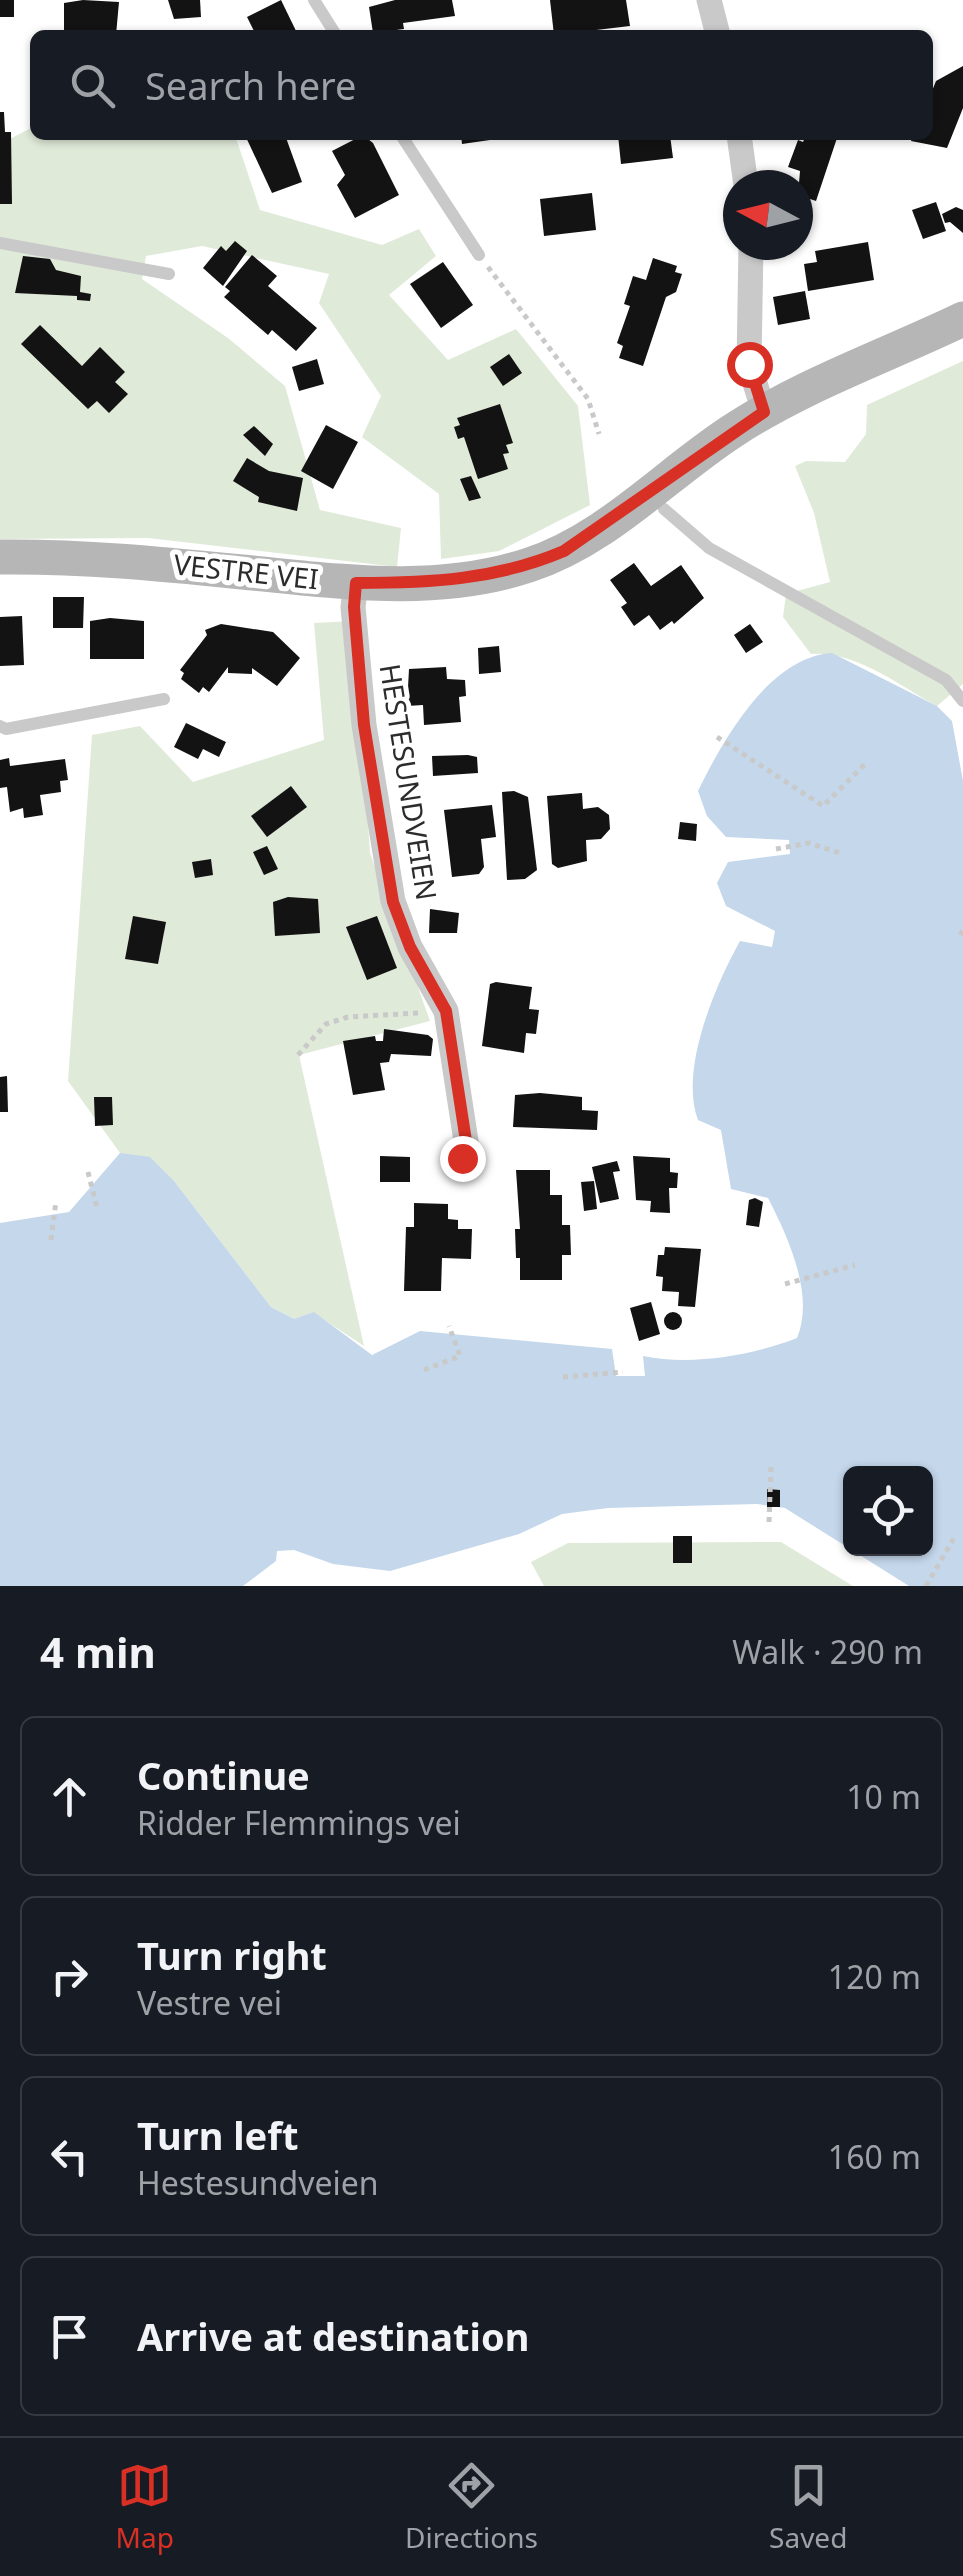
<!DOCTYPE html>
<html lang="en">
<head>
<meta charset="utf-8">
<style>
  body { margin:0; font-family:"Noto Sans",sans-serif; background:#242831; color:#f1f3f6 }
  .controls { position:absolute; right:30px; bottom:30px; display:grid; overflow:hidden; border-radius:15px; box-shadow:0 2px 8px #0004 }
  .controls button { width:90px; height:90px; display:grid; place-items:center; padding:0; border:0; border-bottom:2px solid #363941; background:#171b24; color:#f1f3f6; font:50px sans-serif }
  .compass { position:absolute; left:723px; top:170px; width:90px; height:90px; border-radius:50%; background:#171b24; box-shadow:0 2px 8px #0004; rotate:277deg }
  .stop { position:absolute; width:30px; height:30px; margin:-22px; border:8px solid #d93025; border-radius:50%; background:#fff }
  .stop.end { background:#d93025; border-color:#fff; box-shadow:0 2px 10px #0008 }
  .list { margin:0; padding:0; list-style:none }
  h2 { display:flex; justify-content:space-between; align-items:center; height:130px; margin:0; padding:0 40px; font-size:42px }
  h2 small { font-size:32px; font-weight:400; color:#9ea1a6 }
  .list li { display:grid; grid-template-columns:65px 1fr auto; gap:30px; align-items:center; box-sizing:border-box; height:160px; margin:0 20px 20px; padding:0 20px; border:2px solid #363941; border-radius:15px }
  .list b { display:block; font-size:38px; white-space:nowrap }
  .list p { margin:0; font-size:32px; white-space:nowrap; color:#9ea1a6 }
  .list em { font-size:32px; font-style:normal; color:#9ea1a6 }
  .icon { flex:none; width:55px; height:55px; fill:none; stroke:currentColor; stroke-width:2; stroke-linecap:round; stroke-linejoin:round }
  .map { position:relative; flex:none; width:963px; height:1586px; overflow:hidden }
  .search { position:absolute; background:#171b24; box-shadow:0 2px 8px #0004; left:30px; right:30px; top:30px; height:110px; display:flex; align-items:center; gap:25px; box-sizing:border-box; padding:0 35px; border-radius:15px; color:#9ea1a6; font-size:38px }
  .sheet { height:850px; background:#171b24 }
  nav { display:flex; justify-content:space-around; align-items:center; box-sizing:border-box; height:140px; border-top:2px solid #363941; background:#171b24; font-size:28px; color:#9ea1a6 }
  nav a { display:grid; justify-items:center; gap:5px }
  nav .on { color:#d93025 }
  .map>svg:first-child { display:block }
</style>
</head>
<body>
<div class="map">
<svg width="963" height="1586" viewBox="0 0 963 1586">
  <rect width="100%" height="100%" fill="#fff"/>
  <g fill="#e0ead9">
    <polygon points="35,126 35,135 235,135 260,210 382,245 419,229 436,256 389,295 448,360 516,329 578,406 590,505 499,551 441,559 439,494 362,437 381,396 319,303 329,274 202,246 146,256 142,279 228,338 285,386 320,510 401,528 397,567 148,538 0,539 0,144"/>
    <path d="M963 361V684L937 706C898 685 856 651 811 654L783 617 786 594 830 582 814 513 795 466 806 461 845 462 866 434 867 405Z"/>
    <polygon points="354,621 370,853 430,1021 299,1055 364,1346 314,1313 294,1319 271,1307 174,1181 120,1153 68,1081 92,735 140,726 193,782 324,740 314,623"/>
    <polygon points="781,1542 853,1586 544,1586 531,1562 568,1543"/>
  </g>
  <path fill="#c4d7eb" fill-rule="evenodd" d="M832 653 937 706 952 721 963 781V1586H909L785 1508 757 1504 608 1508 562 1514 519 1534 390 1571 333 1564 294 1550 277 1551 276 1561 243 1586H0V1223L69 1212 120 1153 150 1157 174 1181 271 1307 294 1319 314 1312 372 1355 420 1331 612 1349 616 1376H645L643 1356C691 1366 751 1356 797 1338 815 1295 788 1237 768 1198L731 1189 721 1130 698 1120C679 1070 715 986 740 941L772 947 775 931 726 906 717 883 728 862 790 854 789 840 726 837 707 816 698 791C723 740 769 657 832 653ZM850 1474H926V1549H850Z"/>
  <g fill="#131313">
    <rect x="0" y="0" width="14" height="17"/>
    <polygon points="83,0 119,2 116,35 64,35 64,3"/>
    <polygon points="168,0 200,0 201,17 174,19"/>
    <polygon points="281,0 298,35 256,35 247,17"/>
    <polygon points="395,0 452,0 455,16 403,23 404,29 373,33 369,7"/>
    <polygon points="550,0 626,0 630,26 554,35"/>
    <polygon points="963,66 963,108 947,148 911,141 913,135 928,135 928,101 936,81"/>
    <polygon points="0,112 4,112 5,132 11,132 12,204 0,204"/>
    <polygon points="245,135 285,135 302,182 272,193"/>
    <polygon points="363,135 373,143 399,195 355,218 337,185 345,175 332,151"/>
    <polygon points="461,135 490,135 490,140 462,144"/>
    <polygon points="618,135 670,135 673,158 621,164"/>
    <polygon points="806,135 838,135 816,201 798,195 800,171 788,167 798,140 803,142"/>
    <polygon points="592,193 596,230 544,236 540,199"/>
    <polygon points="936,202 946,231 923,239 912,210"/>
    <polygon points="956,207 963,210 963,233 950,222 945,223 942,214"/>
    <polygon points="235,241 247,251 223,286 203,268 221,246 226,251"/>
    <polygon points="868,242 874,280 808,291 804,264 817,262 815,251"/>
    <polygon points="252,255 277,276 268,286 317,328 296,351 272,330 268,335 224,297 230,291 225,287"/>
    <polygon points="23,256 50,259 56,270 81,276 80,292 91,294 90,301 77,300 77,296 15,293"/>
    <polygon points="653,258 677,266 675,272 682,274 676,292 666,297 643,366 619,358 623,346 617,343 630,306 624,304 633,276 646,280"/>
    <polygon points="443,262 473,305 441,328 410,284"/>
    <polygon points="805,291 810,319 778,325 773,297"/>
    <polygon points="40,325 82,366 100,347 125,372 115,382 128,394 109,413 97,401 88,409 21,344"/>
    <polygon points="509,354 522,373 503,386 490,367"/>
    <polygon points="317,359 324,384 299,391 292,367"/>
    <polygon points="500,404 513,443 506,445 509,453 503,454 508,469 478,479 464,437 458,439 454,427 460,425 457,418"/>
    <polygon points="326,425 358,442 333,489 301,471"/>
    <polygon points="254,426 273,444 265,456 243,435"/>
    <polygon points="247,458 269,471 303,478 297,511 258,502 259,497 233,481"/>
    <polygon points="471,476 481,498 469,501 460,479"/>
    <polygon points="634,563 651,586 681,565 704,598 674,624 672,621 660,630 649,615 634,626 621,607 627,603 610,580"/>
    <polygon points="53,597 84,597 83,628 53,628"/>
    <polygon points="22,616 24,665 0,666 0,617"/>
    <polygon points="110,618 144,621 144,659 90,659 90,621"/>
    <polygon points="221,624 273,632 300,658 277,686 252,668 252,674 228,673 228,667 209,692 203,687 199,693 181,679 184,673 180,670 207,635 205,630"/>
    <polygon points="750,624 763,642 746,653 734,635"/>
    <polygon points="499,646 501,672 479,674 478,648"/>
    <polygon points="446,667 447,679 465,680 466,696 459,697 461,722 424,725 423,705 407,706 409,669"/>
    <polygon points="186,723 226,742 219,757 203,749 198,759 174,747"/>
    <polygon points="468,755 477,757 478,773 433,776 432,756"/>
    <polygon points="9,758 10,766 65,759 68,780 60,781 61,792 40,795 43,815 24,818 23,808 10,812 7,787 0,788 0,760"/>
    <polygon points="291,786 307,807 267,837 251,816"/>
    <polygon points="514,791 528,797 537,870 525,879 507,880 502,792"/>
    <polygon points="582,793 583,809 598,807 609,815 610,829 601,839 586,840 587,861 558,868 552,864 547,796"/>
    <polygon points="492,805 496,837 481,839 484,867 479,874 452,877 444,810"/>
    <polygon points="680,822 697,824 696,841 678,839"/>
    <polygon points="431,839 435,872 409,875 405,842"/>
    <polygon points="267,846 278,869 264,875 253,852"/>
    <polygon points="211,859 213,875 195,878 192,862"/>
    <polygon points="288,897 318,899 320,933 275,936 273,902"/>
    <polygon points="430,909 459,913 457,933 429,933"/>
    <polygon points="133,916 166,922 158,964 125,959"/>
    <polygon points="377,916 397,968 367,980 346,927"/>
    <polygon points="496,982 532,987 529,1009 539,1010 536,1034 526,1033 524,1053 482,1046 490,984"/>
    <polygon points="384,1029 428,1035 433,1039 431,1056 391,1054 389,1062 380,1063 385,1090 353,1095 343,1041 375,1036 376,1041 383,1041"/>
    <polygon points="7,1076 8,1112 0,1112 0,1077"/>
    <polygon points="540,1093 582,1097 582,1110 598,1111 597,1130 513,1127 515,1095"/>
    <polygon points="94,1097 112,1097 113,1125 95,1126"/>
    <polygon points="380,1156 410,1157 410,1182 380,1182"/>
    <polygon points="633,1156 670,1158 670,1172 678,1173 677,1188 669,1188 670,1213 650,1212 651,1201 636,1200"/>
    <polygon points="617,1161 620,1171 613,1172 619,1199 600,1203 592,1167"/>
    <polygon points="516,1170 550,1170 550,1195 562,1195 562,1225 570,1225 571,1255 562,1255 562,1280 520,1280 520,1258 516,1258 515,1229 520,1229"/>
    <polygon points="594,1181 597,1209 584,1211 581,1182"/>
    <polygon points="755,1198 763,1202 759,1227 746,1225 749,1200"/>
    <polygon points="414,1203 448,1204 448,1219 458,1220 458,1229 472,1229 471,1259 442,1258 441,1291 404,1291 406,1227 414,1227"/>
    <polygon points="665,1247 701,1249 695,1307 678,1306 679,1292 662,1291 663,1277 656,1276 658,1255 664,1255"/>
    <polygon points="651,1302 660,1334 639,1341 630,1308"/>
    <circle cx="673" cy="1321" r="9"/>
    <polygon points="767,1489 780,1490 780,1507 767,1507"/>
    <rect x="673" y="1536" width="19" height="27"/>
  </g>
  <g fill="none" stroke-linecap="round" stroke-linejoin="round">
    <g stroke="#c9c9c9" stroke-width="5" stroke-dasharray="5 5" stroke-linecap="butt">
      <polyline points="488,267 588,399 599,434"/>
      <polyline points="717,737 823,806 866,763"/>
      <polyline points="776,849 809,843 840,853"/>
      <polyline points="960,935 963,930"/>
      <polyline points="298,1055 326,1024 348,1017 418,1013"/>
      <polyline points="88,1172 97,1208"/>
      <polyline points="51,1240 56,1201"/>
      <polyline points="785,1284 855,1265"/>
      <polyline points="424,1370 460,1356 449,1326"/>
      <polyline points="563,1377 623,1372"/>
      <polyline points="769,1522 771,1467"/>
      <polyline points="926,1586 954,1538"/>
    </g>
    <g stroke="#c9c9c9" stroke-width="12">
      <polyline points="314,0 336,35"/>
      <polyline points="401,135 479,255"/>
      <polyline points="0,243 169,274"/>
      <polyline points="664,509 709,548 946,680 963,701"/>
      <polyline points="0,726 6,729 164,699"/>
    </g>
    <g stroke="#c9c9c9" stroke-width="25">
      <polyline points="709,0 718,35"/>
      <polyline points="739,135 746,185"/>
      <polyline points="751,245 749,364 764,412"/>
      <polyline points="356,583 353,607 364,725 393,901 410,947 446,1011 466,1141 462,1158"/>
    </g>
    <path stroke="#b6b6b6" stroke-width="35" d="M0 557C81 556 162 564 242 572 337 581 436 596 529 565 606 540 664 476 731 432 802 385 886 356 963 319"/>
  </g>
  <g fill="none" stroke-linecap="round" stroke-linejoin="round">
    <path stroke="#d93025" stroke-width="12" d="M462 1158 466 1141 446 1011 410 947 393 902 364 725 354 607 356 583C429 583 496 580 564 551L764 412 749 364"/>
  </g>
  <g text-anchor="middle" stroke-width="10" stroke-linejoin="round" paint-order="stroke">
    <g font-size="28" fill="#2c2c2c" stroke="#fff">
      <text transform="translate(246 572) rotate(6)" y="10">VESTRE VEI</text>
      <text transform="translate(408 782) rotate(81)" y="10">HESTESUNDVEIEN</text>
    </g>
  </g>
</svg>
<div class="controls">
<button><svg class="icon" aria-label="locate" viewBox="0 0 24 24"><circle cx="12" cy="12" r="6"/><path d="M12 2v4M12 18v4M2 12h4M18 12h4"/></svg></button>
</div>
<svg class="compass" viewBox="-18 -18 36 36"><path d="M0-13l5 13h-10z" fill="#e53935"/><path d="M0 13l5-13h-10z" fill="#9ea1a6"/></svg>
<div class="stop" style="left:749px;top:364px"></div>
<div class="stop end" style="left:462px;top:1158px"></div>
<div class="search"><svg class="icon" aria-label="search" viewBox="0 0 24 24"><circle cx="10" cy="10" r="6"/><path d="M15 15l6 6"/></svg>Search here</div>
</div>
<section class="sheet">
<h2>4 min<small>Walk · 290 m</small></h2>
<ul class="list">
<li><svg class="icon" aria-label="ahead" viewBox="0 0 24 24"><path d="M12 20V5M6 11l6-6 6 6"/></svg><div><b>Continue</b><p>Ridder Flemmings vei</p></div><em>10 m</em></li>
<li><svg class="icon" aria-label="right" viewBox="0 0 24 24"><path d="M7 20v-9h11M14 6l5 5-5 5"/></svg><div><b>Turn right</b><p>Vestre vei</p></div><em>120 m</em></li>
<li><svg class="icon" aria-label="left" viewBox="0 0 24 24"><path d="M17 20v-9H6M10 6l-5 5 5 5"/></svg><div><b>Turn left</b><p>Hestesundveien</p></div><em>160 m</em></li>
<li><svg class="icon" aria-label="arrive" viewBox="0 0 24 24"><path d="M6 21V4h12l-3 4 3 4H6"/></svg><div><b>Arrive at destination</b></div></li>
</ul>
</section>
<nav>
<a class="on"><svg class="icon" aria-label="map" viewBox="0 0 24 24"><path d="M3 6l6-2 6 2 6-2v14l-6 2-6-2-6 2zM9 4v14M15 6v14"/></svg>Map</a>
<a><svg class="icon" aria-label="directions" viewBox="0 0 24 24"><path d="M12 3l9 9-9 9-9-9zM9 14v-3h6M13 9l2 2-2 2"/></svg>Directions</a>
<a><svg class="icon" aria-label="saved" viewBox="0 0 24 24"><path d="M7 4h10v16l-5-4-5 4z"/></svg>Saved</a>
</nav>
</body>
</html>
